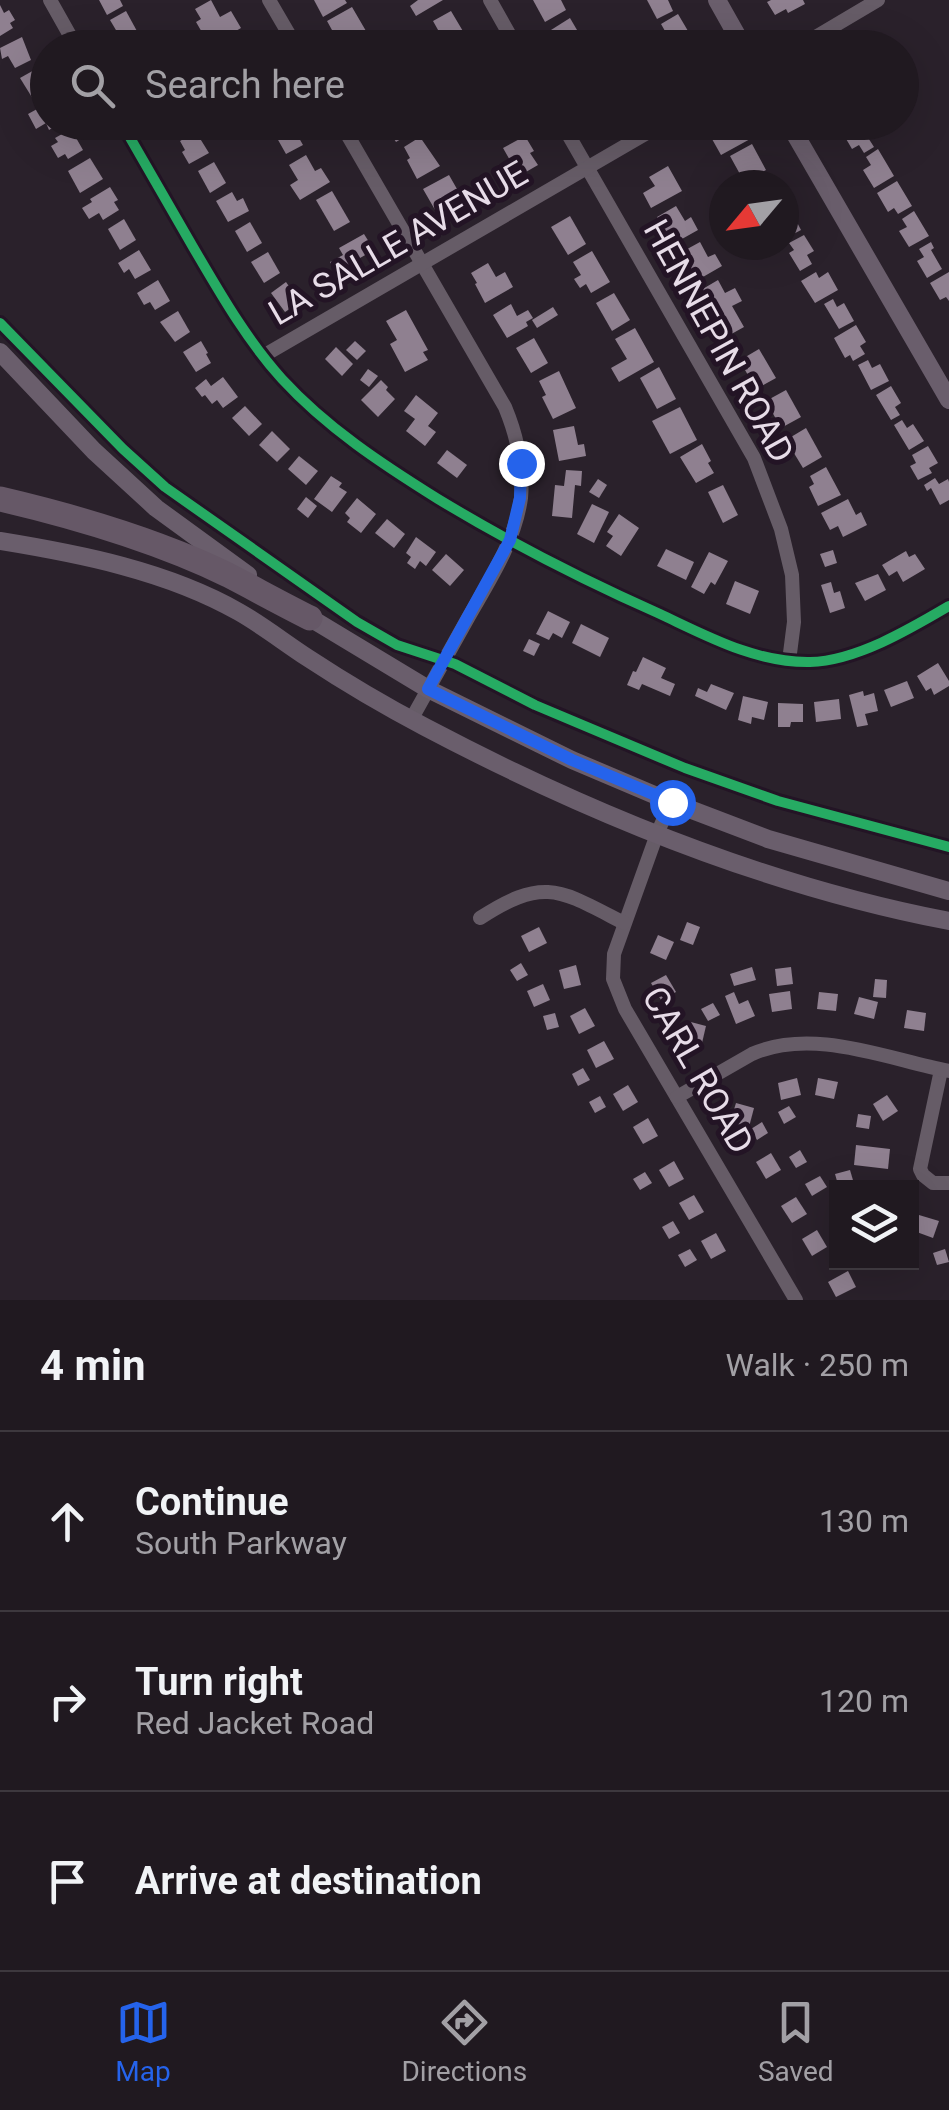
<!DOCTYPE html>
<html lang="en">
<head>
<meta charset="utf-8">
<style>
  body { margin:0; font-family:Roboto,sans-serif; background:#2d262d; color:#f1f3f6 }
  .controls { position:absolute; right:30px; bottom:30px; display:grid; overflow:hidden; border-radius:0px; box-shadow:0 10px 40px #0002 }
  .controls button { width:90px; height:90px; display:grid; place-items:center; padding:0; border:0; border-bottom:2px solid #3d383e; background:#201920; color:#f1f3f6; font:50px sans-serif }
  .compass { position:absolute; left:709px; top:170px; width:90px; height:90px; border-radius:50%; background:#201920; box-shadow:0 10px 40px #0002; rotate:241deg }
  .stop { position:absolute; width:30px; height:30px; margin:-22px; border:8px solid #2563eb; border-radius:50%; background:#fff }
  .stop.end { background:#2563eb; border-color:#fff; box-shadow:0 2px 10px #0008 }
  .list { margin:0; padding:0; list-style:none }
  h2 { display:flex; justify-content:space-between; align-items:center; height:130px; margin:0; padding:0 40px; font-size:42px }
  h2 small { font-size:32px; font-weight:400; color:#a2a0a5 }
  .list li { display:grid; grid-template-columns:65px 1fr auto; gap:30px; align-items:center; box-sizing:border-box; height:180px; padding:0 40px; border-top:2px solid #3d383e }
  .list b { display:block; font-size:38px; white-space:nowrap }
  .list p { margin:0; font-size:32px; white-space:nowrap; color:#a2a0a5 }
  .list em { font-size:32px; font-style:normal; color:#a2a0a5 }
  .icon { flex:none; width:55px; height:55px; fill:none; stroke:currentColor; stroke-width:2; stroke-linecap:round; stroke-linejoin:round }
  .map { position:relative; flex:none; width:949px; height:1300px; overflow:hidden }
  .search { position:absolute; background:#201920; box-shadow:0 10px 40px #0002; left:30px; right:30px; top:30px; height:110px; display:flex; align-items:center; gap:25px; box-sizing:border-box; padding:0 35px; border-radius:55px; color:#a2a0a5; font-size:38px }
  .sheet { height:670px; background:#201920 }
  nav { display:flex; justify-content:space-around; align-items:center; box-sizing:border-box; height:140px; border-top:2px solid #3d383e; background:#201920; font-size:28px; color:#a2a0a5 }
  nav a { display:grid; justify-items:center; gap:5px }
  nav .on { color:#2563eb }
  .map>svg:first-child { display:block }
</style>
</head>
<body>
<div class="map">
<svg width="949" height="1300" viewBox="0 0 949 1300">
  <rect width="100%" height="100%" fill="#2a212b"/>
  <g fill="#8f8090">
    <polygon points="99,0 120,0 123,6 107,15"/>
    <polygon points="211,0 220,17 231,11 241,28 210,46 196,22 201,19 195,9"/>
    <polygon points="314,0 345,0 347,3 323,17"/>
    <polygon points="418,0 443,0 416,16 410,6"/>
    <polygon points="533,0 561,0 566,10 545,22"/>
    <polygon points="647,0 668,0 673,11 657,19"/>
    <polygon points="771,0 803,0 805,4 788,13 786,9 775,15 767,2"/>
    <polygon points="0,5 4,13 9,10 15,20 10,23 13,28 0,36"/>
    <polygon points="352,7 373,43 365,48 351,48 344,35 337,39 327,21"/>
    <polygon points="126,11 138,33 123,42 110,20"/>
    <polygon points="451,11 467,38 450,48 439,48 436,41 442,37 433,21"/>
    <polygon points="678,14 688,31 680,36 684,44 678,48 670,48 662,33 665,31 661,24"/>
    <polygon points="570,18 584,42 574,48 561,48 551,30"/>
    <polygon points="22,37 31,60 15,68 8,56 2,59 0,48"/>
    <polygon points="36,69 48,90 33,99 20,78"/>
    <polygon points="48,103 47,122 62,122 49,130 46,123 36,129 28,114"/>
    <polygon points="290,122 295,122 299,129 295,131 303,145 286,154 273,131"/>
    <polygon points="389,122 416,122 419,128 396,142 385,125"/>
    <polygon points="491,122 518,122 497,134"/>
    <polygon points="858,122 874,147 864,153 859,145 852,149 842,132"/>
    <polygon points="744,125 752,138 721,155 712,139 726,131 728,134"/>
    <polygon points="71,129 83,150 68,159 65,154 58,158 51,146 58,142 55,138"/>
    <polygon points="196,132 209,153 189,164 182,152 185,150 180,141"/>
    <polygon points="525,136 534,151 530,153 538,165 519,176 503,148"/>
    <polygon points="420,137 440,166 417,179 407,160 410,158 404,147"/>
    <polygon points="752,144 766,170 751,178 748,172 741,176 730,156"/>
    <polygon points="878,149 894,176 874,188 863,170 871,165 866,157"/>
    <polygon points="306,155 315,171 321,168 330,182 300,200 290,185 298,180 289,165"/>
    <polygon points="90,158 103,179 80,193 68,171"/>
    <polygon points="214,162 226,183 210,193 198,171"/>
    <polygon points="668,166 682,191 651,208 643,193 655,186 649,177"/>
    <polygon points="449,175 457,189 450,193 460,212 442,222 423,189"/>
    <polygon points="897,181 912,206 898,214 894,208 888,212 877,193"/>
    <polygon points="110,187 118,200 114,202 119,210 103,220 99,213 89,219 82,208 92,202 90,199"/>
    <polygon points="332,191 350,222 334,231 316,200"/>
    <polygon points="232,192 237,201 243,198 249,211 228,222 216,201"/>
    <polygon points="676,206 685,221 691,217 698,230 673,244 657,217"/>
    <polygon points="914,211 929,236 909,247 899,231 907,227 902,219"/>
    <polygon points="792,213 801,230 786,238 784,217"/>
    <polygon points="570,216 586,244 568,255 551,227"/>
    <polygon points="124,219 136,240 120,250 108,229"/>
    <polygon points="250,222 262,243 247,252 235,231"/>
    <polygon points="364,234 374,250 346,266 349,270 338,276 330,262 343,255 339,248"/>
    <polygon points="804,235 814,251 807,255 812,264 800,271 789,253 794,250 789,243"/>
    <polygon points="700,242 708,257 715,254 722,266 696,281 680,253"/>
    <polygon points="931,242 934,248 931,250 942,269 927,278 917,261 924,257 919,249"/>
    <polygon points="139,250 151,270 135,279 129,269 124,273 118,263"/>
    <polygon points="592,251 610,282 591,293 586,284 580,288 574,279 581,275 573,262"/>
    <polygon points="268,252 280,273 264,283 251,262"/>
    <polygon points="488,263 496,277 505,272 513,287 485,303 475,284 477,283 471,273"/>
    <polygon points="816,272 819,278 828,272 838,290 815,303 801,281"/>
    <polygon points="949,272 949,301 946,297 940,300 930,283"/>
    <polygon points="158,280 170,301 155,310 150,302 144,305 137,293"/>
    <polygon points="718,280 725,293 735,288 742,301 732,306 744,327 726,337 701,290"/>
    <polygon points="286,282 300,302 285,312 271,293"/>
    <polygon points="614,293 630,320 612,331 596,303"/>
    <polygon points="833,299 837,307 844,303 854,321 839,329 824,304"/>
    <polygon points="511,304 517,316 528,310 533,318 526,322 528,326 507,338 493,315"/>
    <polygon points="553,307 558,315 537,328 532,320"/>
    <polygon points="406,310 428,350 423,352 428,360 405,372 390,344 397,340 386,321"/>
    <polygon points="178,311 190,332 175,342 160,322"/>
    <polygon points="856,325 866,342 860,346 865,354 853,361 850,355 845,358 834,338"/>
    <polygon points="635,328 654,362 619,382 611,368 627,359 615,339"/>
    <polygon points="534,338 548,363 531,373 516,348"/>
    <polygon points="201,341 208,353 206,354 211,363 196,372 183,352"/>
    <polygon points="355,341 366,351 357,360 346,350"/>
    <polygon points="336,347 353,364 342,376 325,359"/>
    <polygon points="759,349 776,378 756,389 745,370 748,369 742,359"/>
    <polygon points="868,360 872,368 880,364 889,381 871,390 858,365"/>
    <polygon points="659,367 676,399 657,409 640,378"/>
    <polygon points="368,369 378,376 369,387 360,380"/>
    <polygon points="559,371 576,408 553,419 542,397 546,395 539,381"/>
    <polygon points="223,377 238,397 223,408 217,400 212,404 205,395 202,397 195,388 206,379 211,386"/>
    <polygon points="381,380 388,387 386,390 395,399 378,417 361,400"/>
    <polygon points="891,386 901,403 895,407 900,415 891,420 876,395"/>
    <polygon points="786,390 801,417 781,428 766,401"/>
    <polygon points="416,395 438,413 428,426 436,432 425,446 406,431 415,419 404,411"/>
    <polygon points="245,406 262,424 249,436 232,418"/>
    <polygon points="680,407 697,440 670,454 652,421"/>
    <polygon points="902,420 907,428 913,424 924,441 909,450 894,425"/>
    <polygon points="574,426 578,445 584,444 586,456 559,461 553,430"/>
    <polygon points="806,428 822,457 803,468 786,440"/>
    <polygon points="272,431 290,449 277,462 259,445"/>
    <polygon points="702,444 711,461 708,463 714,473 696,483 680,457"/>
    <polygon points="928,446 938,463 929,468 932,473 918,480 910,466 916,463 912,455"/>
    <polygon points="447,450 467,465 457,478 437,463"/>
    <polygon points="299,456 318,471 306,485 288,469"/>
    <polygon points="826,467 841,495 818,506 809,487 814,484 810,476"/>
    <polygon points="566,470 582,471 581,486 575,485 572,518 552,516 555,485 564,486"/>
    <polygon points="331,476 342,483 339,487 347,492 332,512 314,499"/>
    <polygon points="935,478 939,484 948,479 949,482 949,500 940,505 931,488 927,491 924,485"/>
    <polygon points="598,479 607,485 599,498 589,492"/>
    <polygon points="723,485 738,515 723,523 708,492"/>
    <polygon points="306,497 317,506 308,518 297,509"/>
    <polygon points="357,498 376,514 361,533 347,522 350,518 345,513"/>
    <polygon points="848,499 856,515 861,512 867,525 843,537 838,526 830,530 821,513"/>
    <polygon points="592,504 609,512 594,543 577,534"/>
    <polygon points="619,514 639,528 621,556 606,546 613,536 607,532"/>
    <polygon points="387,519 405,534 394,548 375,533"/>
    <polygon points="416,537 436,552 426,566 420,561 415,569 407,563 411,557 406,553"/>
    <polygon points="666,549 694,562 686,580 657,566"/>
    <polygon points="833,550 837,563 825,567 820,554"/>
    <polygon points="906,551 909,557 915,554 925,569 903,582 897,571 889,576 882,565"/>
    <polygon points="709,552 728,561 715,585 711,582 704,594 691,587"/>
    <polygon points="446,554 464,570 450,586 432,570"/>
    <polygon points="878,574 886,590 865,601 855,583"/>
    <polygon points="735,581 759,591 750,614 726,604"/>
    <polygon points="831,582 834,593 840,591 845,608 830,613 821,585"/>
    <polygon points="548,611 570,622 562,638 553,633 549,640 536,634"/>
    <polygon points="581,624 609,638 600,657 572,643"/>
    <polygon points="529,639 540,644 534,656 523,651"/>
    <polygon points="643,657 666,668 661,678 675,684 670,696 642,684 639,690 627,685 633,671 636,672"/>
    <polygon points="938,663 949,681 949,686 934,695 931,688 926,691 917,676"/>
    <polygon points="907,681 914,698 891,707 884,690"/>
    <polygon points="711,684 734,693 726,710 695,696 698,688 707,692"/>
    <polygon points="863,691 864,696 874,693 878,711 865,714 868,725 857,727 849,695"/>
    <polygon points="743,696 768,702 764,720 752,717 751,724 738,720"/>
    <polygon points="839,699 841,719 816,722 814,702"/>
    <polygon points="778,703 803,704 803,722 791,722 790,727 778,727"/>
    <polygon points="687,922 700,927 693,945 680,940"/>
    <polygon points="539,927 547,943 529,952 521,936"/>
    <polygon points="658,935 674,942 666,960 650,953"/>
    <polygon points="521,963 528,975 517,981 510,970"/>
    <polygon points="576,965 581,985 564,989 559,970"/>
    <polygon points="752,967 756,980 734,986 730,974"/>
    <polygon points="791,967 793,984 777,986 775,969"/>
    <polygon points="666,975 676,992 661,1000 651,983"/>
    <polygon points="875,979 887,980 886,998 873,997"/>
    <polygon points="543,984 550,1000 534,1007 527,991"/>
    <polygon points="790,991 792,1009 772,1012 769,994"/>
    <polygon points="734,992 739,1004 748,1000 755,1016 736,1024 725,996"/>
    <polygon points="819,992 838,994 836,1011 817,1009"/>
    <polygon points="859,997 878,1002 874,1019 854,1014"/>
    <polygon points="713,1003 720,1015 708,1021 701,1009"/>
    <polygon points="585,1008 595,1026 579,1034 570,1016"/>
    <polygon points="907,1010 926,1013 924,1031 904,1028"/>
    <polygon points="555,1013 559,1027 547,1030 543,1016"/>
    <polygon points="687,1021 706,1026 702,1043 683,1039"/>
    <polygon points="604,1041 614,1059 596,1068 587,1050"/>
    <polygon points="583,1068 590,1080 578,1086 572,1074"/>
    <polygon points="797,1078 801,1095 781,1100 778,1083"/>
    <polygon points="818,1078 838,1082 834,1099 815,1095"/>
    <polygon points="628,1085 638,1102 623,1111 613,1094"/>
    <polygon points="887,1095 898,1111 883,1121 873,1104"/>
    <polygon points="600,1096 606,1107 595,1113 589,1102"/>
    <polygon points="736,1103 754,1108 749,1127 730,1122"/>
    <polygon points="789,1106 796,1117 784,1124 778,1112"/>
    <polygon points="858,1114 871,1116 869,1129 856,1127"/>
    <polygon points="648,1118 658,1136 643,1144 633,1127"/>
    <polygon points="762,1122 768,1133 757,1140 751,1129"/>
    <polygon points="856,1145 890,1149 888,1169 854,1165"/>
    <polygon points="800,1150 807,1162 796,1168 789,1157"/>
    <polygon points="771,1153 781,1170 766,1179 756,1162"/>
    <polygon points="674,1161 684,1179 669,1187 659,1170"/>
    <polygon points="850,1170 855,1187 839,1188 835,1174"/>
    <polygon points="645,1172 652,1183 640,1190 633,1179"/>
    <polygon points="820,1176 827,1187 812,1196 805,1184"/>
    <polygon points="694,1195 704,1212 689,1220 679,1203"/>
    <polygon points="796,1197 807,1214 792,1223 781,1206"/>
    <polygon points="919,1215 939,1221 933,1238 914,1231"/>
    <polygon points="673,1221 680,1233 669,1239 662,1227"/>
    <polygon points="817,1230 827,1247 812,1256 802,1239"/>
    <polygon points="716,1233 726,1251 711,1259 701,1241"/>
    <polygon points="690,1249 697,1260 685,1267 678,1255"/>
    <polygon points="945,1249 949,1262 937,1265 933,1253"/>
    <polygon points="848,1271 856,1287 836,1297 828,1282"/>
  </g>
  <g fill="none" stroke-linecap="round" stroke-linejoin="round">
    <g stroke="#665c67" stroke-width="14">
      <polyline points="50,0 77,48"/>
      <polyline points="269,0 297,48"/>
      <polyline points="490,0 517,48"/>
      <polyline points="797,48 878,0"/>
      <path d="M121 122C145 164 169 206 193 247 220 293 246 339 282 379 327 428 382 464 438 499 509 542 583 580 660 614 707 636 756 663 810 662 856 661 910 629 949 606"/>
      <path d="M340 122 505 407C517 436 524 466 521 498 515 542 489 581 468 618 449 652 430 686 411 720"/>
      <polyline points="561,122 754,458 781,529 792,575 794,622 789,661"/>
      <polyline points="263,356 666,122"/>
      <polyline points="671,802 657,834 614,954 613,979 625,1009 796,1300"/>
      <path d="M480 918C545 876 560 890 624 923"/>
      <polyline points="941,1070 920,1169 923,1175 933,1183 949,1183"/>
      <path d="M677 1097 752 1054C813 1027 887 1059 949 1071"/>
    </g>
    <g stroke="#6a5e6c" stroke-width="18">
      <polyline points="717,0 744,48"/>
      <polyline points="788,122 949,400"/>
      <polyline points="0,352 94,451 156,508 248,575"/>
      <path d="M0 541C80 554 167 571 239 612 262 625 285 643 308 658 346 683 385 706 425 727 590 814 766 886 949 921"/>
      <polyline points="302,613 428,689 572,760 671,802 768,839 949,891"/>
    </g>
    <path stroke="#665867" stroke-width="25" d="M0 499C77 517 156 540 228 575 255 589 282 604 310 618"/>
    <g stroke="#231425" stroke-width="16">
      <g id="cycleway">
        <path d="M121 122C145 164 169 206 193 247 220 293 246 339 282 379 327 428 382 464 438 499 509 542 583 580 660 614 707 636 756 663 810 662 856 661 910 629 949 606"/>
        <polyline points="0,323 123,449 165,487 357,622 397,645 455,664 535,705 685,768 778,801 949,847"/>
      </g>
    </g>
    <use href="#cycleway" stroke="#26ab63" stroke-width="10"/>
  </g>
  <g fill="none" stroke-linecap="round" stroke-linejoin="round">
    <polyline stroke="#2563eb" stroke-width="12" points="521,463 520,498 510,540 428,689 572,760 672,802"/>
  </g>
  <g text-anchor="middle" stroke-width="10" stroke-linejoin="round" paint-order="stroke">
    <g font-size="35" fill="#e7dce8" stroke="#231425">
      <text transform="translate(398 243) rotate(-30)" y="12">LA SALLE AVENUE</text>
      <text transform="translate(719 341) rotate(61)" y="12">HENNEPIN ROAD</text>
      <text transform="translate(698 1070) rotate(60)" y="12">CARL ROAD</text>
    </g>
  </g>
</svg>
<div class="controls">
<button><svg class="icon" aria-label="layers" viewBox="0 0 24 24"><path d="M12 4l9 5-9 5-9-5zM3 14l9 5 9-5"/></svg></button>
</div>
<svg class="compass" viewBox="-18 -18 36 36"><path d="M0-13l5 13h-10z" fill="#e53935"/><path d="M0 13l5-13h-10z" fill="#a2a0a5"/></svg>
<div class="stop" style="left:672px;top:802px"></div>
<div class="stop end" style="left:521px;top:463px"></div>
<div class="search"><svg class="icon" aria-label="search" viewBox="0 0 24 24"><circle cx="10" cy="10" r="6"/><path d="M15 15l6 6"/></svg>Search here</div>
</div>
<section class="sheet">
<h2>4 min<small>Walk · 250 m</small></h2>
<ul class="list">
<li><svg class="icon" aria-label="ahead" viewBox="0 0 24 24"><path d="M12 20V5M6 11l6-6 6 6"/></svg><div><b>Continue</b><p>South Parkway</p></div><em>130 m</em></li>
<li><svg class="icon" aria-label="right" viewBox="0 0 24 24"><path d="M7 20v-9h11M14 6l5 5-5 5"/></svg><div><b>Turn right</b><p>Red Jacket Road</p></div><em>120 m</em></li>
<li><svg class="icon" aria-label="arrive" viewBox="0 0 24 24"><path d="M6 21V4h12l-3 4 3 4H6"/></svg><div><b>Arrive at destination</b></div></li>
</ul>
</section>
<nav>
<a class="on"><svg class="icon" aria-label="map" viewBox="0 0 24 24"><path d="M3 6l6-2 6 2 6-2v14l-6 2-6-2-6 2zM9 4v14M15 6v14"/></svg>Map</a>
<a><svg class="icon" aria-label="directions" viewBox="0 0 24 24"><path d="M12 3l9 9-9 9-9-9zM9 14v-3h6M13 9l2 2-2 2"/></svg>Directions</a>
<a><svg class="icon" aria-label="saved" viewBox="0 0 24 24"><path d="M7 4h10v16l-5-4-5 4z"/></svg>Saved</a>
</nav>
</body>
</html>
